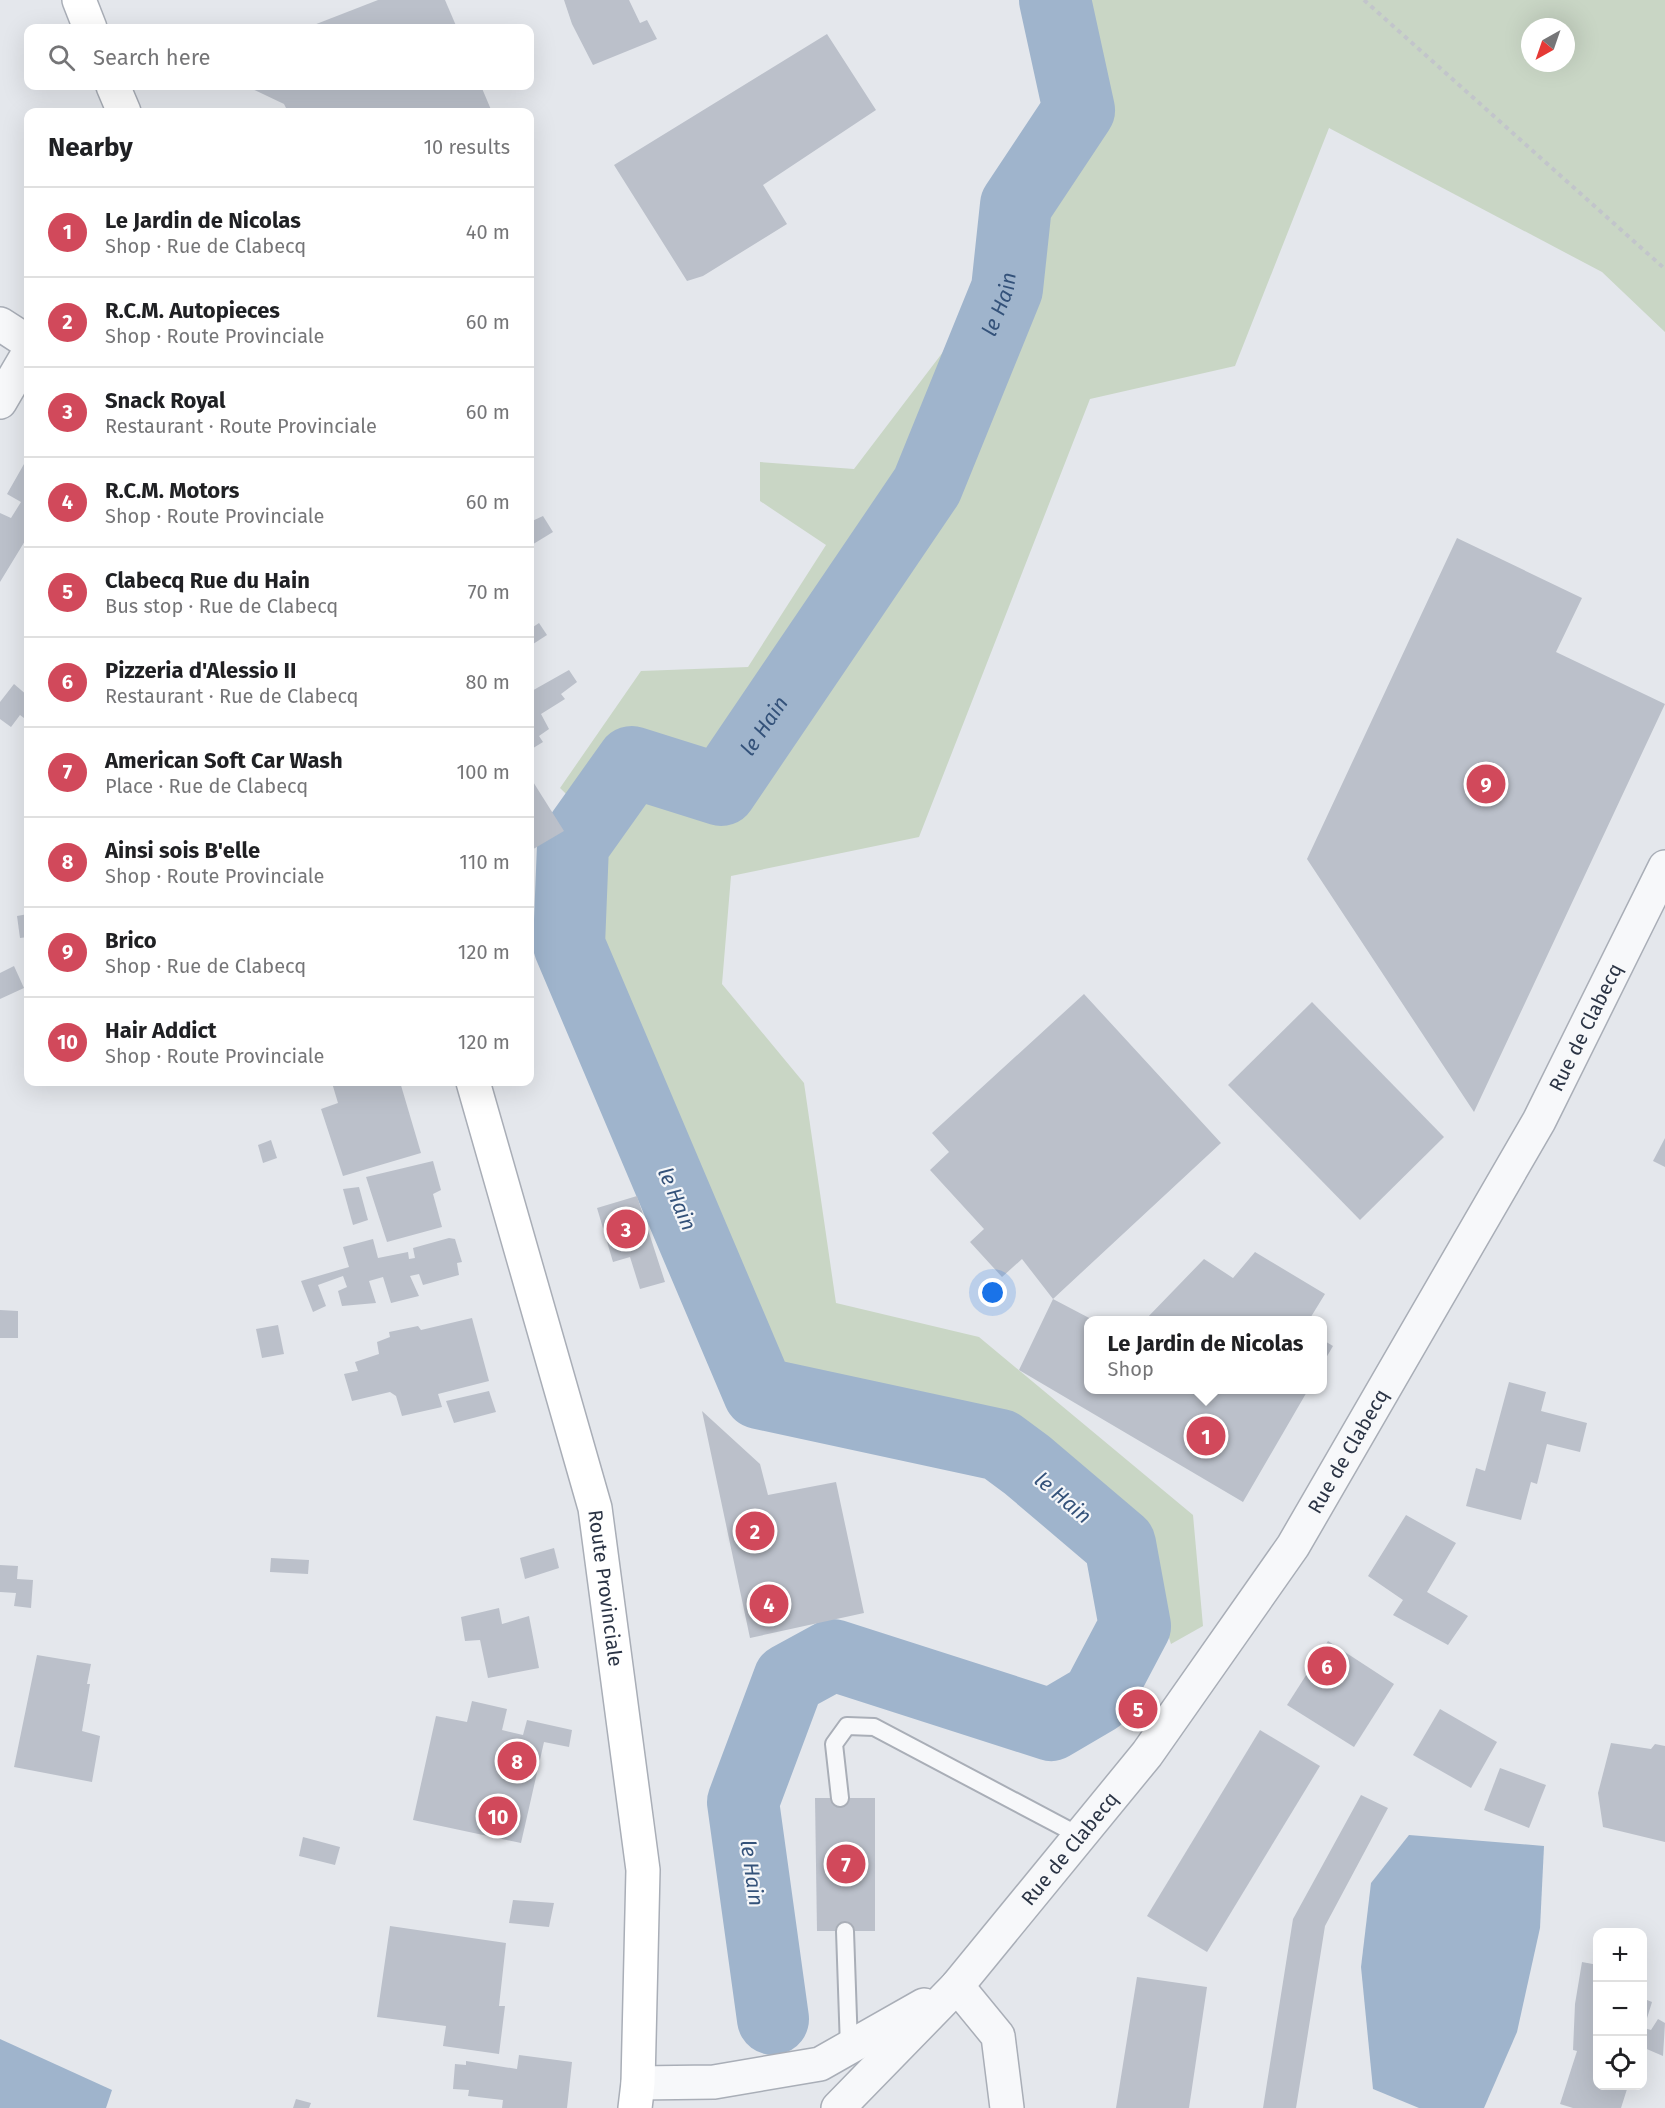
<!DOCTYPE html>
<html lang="en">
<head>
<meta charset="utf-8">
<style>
  body { margin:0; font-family:"Fira Sans",sans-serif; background:#f2f2f2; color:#202124 }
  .controls { position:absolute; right:18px; bottom:18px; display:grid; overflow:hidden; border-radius:12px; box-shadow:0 6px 24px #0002 }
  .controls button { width:54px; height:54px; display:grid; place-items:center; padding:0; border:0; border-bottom:2px solid #e0e0e0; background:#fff; color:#202124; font:30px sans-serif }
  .compass { position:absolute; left:1521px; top:18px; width:54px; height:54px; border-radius:50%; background:#fff; box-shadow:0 6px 24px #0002; rotate:220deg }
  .you { position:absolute; left:993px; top:1293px; width:21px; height:21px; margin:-15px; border:4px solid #fff; border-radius:50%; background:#1a73e8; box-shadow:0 0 0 9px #1a73e833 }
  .badge { display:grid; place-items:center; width:39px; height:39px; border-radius:50%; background:#d1495b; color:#fff; font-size:20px; font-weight:700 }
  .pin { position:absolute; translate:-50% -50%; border:3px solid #fff; box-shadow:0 2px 6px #0006 }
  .popup { position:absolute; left:1084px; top:1316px; width:243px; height:78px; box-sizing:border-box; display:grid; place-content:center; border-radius:12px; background:#fff; filter:drop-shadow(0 2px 4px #0005); font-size:20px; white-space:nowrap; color:#757577 }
  .popup b { font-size:22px; color:#202124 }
  .popup::after { content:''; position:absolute; left:50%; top:100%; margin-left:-12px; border:12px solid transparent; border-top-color:#fff }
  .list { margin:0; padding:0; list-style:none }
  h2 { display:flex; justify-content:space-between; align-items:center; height:78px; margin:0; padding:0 24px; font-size:26px }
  h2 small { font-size:20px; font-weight:400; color:#757577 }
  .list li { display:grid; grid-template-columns:39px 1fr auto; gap:18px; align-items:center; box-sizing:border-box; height:90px; padding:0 24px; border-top:2px solid #e0e0e0 }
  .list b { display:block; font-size:22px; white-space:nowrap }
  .list p { margin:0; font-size:20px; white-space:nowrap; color:#757577 }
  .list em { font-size:20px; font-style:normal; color:#757577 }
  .icon { flex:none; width:33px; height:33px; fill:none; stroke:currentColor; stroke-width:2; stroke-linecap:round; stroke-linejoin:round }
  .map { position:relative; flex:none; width:1665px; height:2108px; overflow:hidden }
  .search { position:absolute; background:#fff; box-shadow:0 6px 24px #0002; left:24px; top:24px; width:510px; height:66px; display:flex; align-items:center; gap:15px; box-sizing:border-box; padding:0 21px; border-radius:12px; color:#757577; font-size:22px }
  .panel { position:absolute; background:#fff; box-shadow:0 6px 24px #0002; left:24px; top:108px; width:510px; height:978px; border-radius:12px }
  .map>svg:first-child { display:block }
</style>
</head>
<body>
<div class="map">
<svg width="1665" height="2108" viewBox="0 0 1665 2108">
  <rect width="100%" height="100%" fill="#e4e7ec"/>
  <path fill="#c9d6c5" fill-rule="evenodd" d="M1084 0H1665V332L1602 272 1329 128 1235 366 1090 399 919 837 731 876 722 984 804 1083 836 1303 979 1337 1193 1515 1203 1626 1171 1644 1136 1535 1014 1437 792 1407 705 1272 602 955 605 832 560 788 641 671 748 667 826 545 760 501V462L854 469 962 327 1035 292 1024 239 1086 141 1094 56ZM1530 27H1566V63H1530Z"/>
  <g fill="#9fb4cc">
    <polygon points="1409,1835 1544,1846 1540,1928 1517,2032 1484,2108 1419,2108 1373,2089 1361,1967 1371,1883"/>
    <polygon points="0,2039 112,2090 106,2108 0,2108"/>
  </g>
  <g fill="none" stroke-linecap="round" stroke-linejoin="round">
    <path stroke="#9fb4cc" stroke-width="72" id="s1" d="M773 2019 743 1802 789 1679 833 1655 1051 1725 1097 1698 1135 1626 1120 1544 1027 1465 1000 1445 759 1393 569 945 573 845 632 762 721 790 927 486 1007 289 1016 205 1079 110 1055 0"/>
  </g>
  <g fill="#bbc0ca">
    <polygon points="378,0 445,0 457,28 306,28"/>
    <polygon points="564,0 629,0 640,23 647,20 657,39 593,65 572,24"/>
    <polygon points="827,34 876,110 763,185 787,224 703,276 687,281 614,165"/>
    <polygon points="246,86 481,86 492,112 288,112 284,104"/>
    <polygon points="28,457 28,536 0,582 0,513 11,518 21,502 7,494"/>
    <polygon points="543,516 553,532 530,546 530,522"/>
    <polygon points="1457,538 1582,598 1556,652 1665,704 1474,1112 1307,859"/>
    <polygon points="539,623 547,635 530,646 530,629"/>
    <polygon points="569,670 577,682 561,694 565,699 541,714 549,729 539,736 543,742 530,750 530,692"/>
    <polygon points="14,684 28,696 28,721 20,715 11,727 0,719 0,702"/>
    <polygon points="530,777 564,831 530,851"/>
    <polygon points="28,914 28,937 20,938 17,916"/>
    <polygon points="14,966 24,988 0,999 0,973"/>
    <polygon points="1084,994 1221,1143 1053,1299 1022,1259 1002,1277 970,1242 984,1229 930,1170 949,1152 932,1133"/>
    <polygon points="1312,1002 1444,1137 1360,1220 1228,1085"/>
    <polygon points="336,1082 400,1082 421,1153 343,1176 321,1109 338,1103 332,1083"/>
    <polygon points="1665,1138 1665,1167 1653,1161"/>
    <polygon points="271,1140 277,1158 263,1163 258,1145"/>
    <polygon points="433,1161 441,1190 433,1194 442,1227 387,1242 366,1177"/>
    <polygon points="359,1187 368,1220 353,1225 343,1189"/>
    <polygon points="637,1196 665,1282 640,1289 630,1257 613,1262 597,1208"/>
    <polygon points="449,1238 455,1239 462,1262 457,1263 459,1275 423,1285 419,1274 410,1276 419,1296 391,1303 383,1277 369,1281 376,1303 342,1306 338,1291 347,1287 343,1276 318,1285 326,1306 313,1312 301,1281 349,1267 343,1247 373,1239 378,1258 408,1252 409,1259 415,1258 413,1248"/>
    <polygon points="1255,1252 1325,1294 1309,1320 1145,1320 1204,1259 1233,1278"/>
    <polygon points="1053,1299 1093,1320 1089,1320 1089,1390 1308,1390 1243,1502 1019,1370"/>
    <polygon points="0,1310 18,1311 18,1338 0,1338"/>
    <polygon points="472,1318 489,1381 438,1394 442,1407 402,1416 396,1396 390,1392 352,1401 344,1374 358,1371 355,1362 379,1354 377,1342 390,1337 389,1332 418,1326 421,1330"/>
    <polygon points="278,1325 284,1354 262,1358 256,1329"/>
    <polygon points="1323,1340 1333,1346 1323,1363"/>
    <polygon points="1509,1382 1546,1392 1541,1411 1587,1423 1580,1452 1547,1444 1537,1484 1531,1482 1521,1520 1466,1506 1476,1468 1485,1471"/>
    <polygon points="489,1391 496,1412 454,1423 446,1401"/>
    <polygon points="702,1411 760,1464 768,1495 836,1482 864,1613 750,1638"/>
    <polygon points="1406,1515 1456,1543 1427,1592 1468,1616 1448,1645 1393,1615 1403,1600 1368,1576"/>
    <polygon points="554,1548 559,1568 525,1579 520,1558"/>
    <polygon points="271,1558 309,1560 308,1574 270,1572"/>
    <polygon points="0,1565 18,1566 17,1579 33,1580 31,1608 14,1606 16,1593 0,1592"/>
    <polygon points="499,1608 502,1624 529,1616 539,1668 488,1678 480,1640 465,1641 461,1617"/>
    <polygon points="1328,1641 1394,1684 1354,1747 1287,1705"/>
    <polygon points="37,1655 91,1664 87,1684 90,1684 82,1731 100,1736 92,1782 14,1767"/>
    <polygon points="472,1701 507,1709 502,1730 523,1735 527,1720 572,1730 569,1747 544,1742 521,1843 413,1820 436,1716 467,1722"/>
    <polygon points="1440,1709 1497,1742 1471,1788 1413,1755"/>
    <polygon points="1260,1730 1320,1766 1207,1952 1147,1916"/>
    <polygon points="1611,1743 1651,1749 1655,1744 1665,1746 1665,1842 1603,1827 1598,1793"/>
    <polygon points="1500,1768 1546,1785 1529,1828 1484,1810"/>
    <polygon points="1361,1795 1388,1808 1325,1926 1296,2108 1263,2108 1293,1919"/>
    <polygon points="815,1798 875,1798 875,1931 817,1931"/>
    <polygon points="303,1837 340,1847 335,1865 299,1856"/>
    <polygon points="513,1900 554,1903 549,1927 509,1923"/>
    <polygon points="390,1926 506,1943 499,2006 505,2006 499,2054 443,2046 446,2026 377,2017"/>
    <polygon points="1582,1962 1598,1965 1598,2086 1628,2086 1621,2108 1573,2108 1560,2104 1577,2051 1573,2050 1575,2004"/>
    <polygon points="1137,1977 1207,1987 1189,2108 1116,2108"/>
    <polygon points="1642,1998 1652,2002 1644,2028 1651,2030 1658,2019 1665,2023 1663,2056 1642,2047"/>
    <polygon points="519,2055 572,2062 567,2108 502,2108 503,2100 468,2096 469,2090 453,2089 455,2064 466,2065 466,2061 517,2069"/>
    <polygon points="296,2099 311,2103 309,2108 293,2108"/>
  </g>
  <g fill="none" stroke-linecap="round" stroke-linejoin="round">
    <g stroke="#a9aeb7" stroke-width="20">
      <g id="service">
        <polyline points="840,1798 834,1744 847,1726 874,1727 1080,1836"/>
        <polyline points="845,1931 849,2047"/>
      </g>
    </g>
    <g stroke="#a9aeb7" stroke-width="36">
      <g id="minor">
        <polyline points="0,324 28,342"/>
        <polyline points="0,402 28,354"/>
        <polyline points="957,1986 998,2036 1007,2108"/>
      </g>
    </g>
    <g stroke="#a9aeb7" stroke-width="36">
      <g id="tertiary">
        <polyline points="638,2083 714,2082 820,2064 924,2005"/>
        <path id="s2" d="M838 2108 957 1986 1147 1754 1293 1546 1539 1121 1665 867"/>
      </g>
    </g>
    <g stroke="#a9aeb7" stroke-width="36">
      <g id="secondary">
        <polyline points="79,0 90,28"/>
        <polyline points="113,86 124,112"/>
        <path id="s3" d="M473 1082 595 1508 643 1870 638 2083 635 2108"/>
      </g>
    </g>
    <polyline stroke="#c2c5cb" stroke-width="4" stroke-dasharray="4.5 4.5" stroke-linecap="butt" points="1364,0 1665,269"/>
    <use href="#service" stroke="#f7f8fa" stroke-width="16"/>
    <use href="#minor" stroke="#f7f8fa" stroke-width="33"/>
    <use href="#tertiary" stroke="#f7f8fa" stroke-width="33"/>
    <use href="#secondary" stroke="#fff" stroke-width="33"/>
  </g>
  <g text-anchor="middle" stroke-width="4.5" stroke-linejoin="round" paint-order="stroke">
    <g font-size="20" fill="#2b3445" stroke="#f4f6f9">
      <text dy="7" stroke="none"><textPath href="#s2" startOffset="1320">Rue de Clabecq</textPath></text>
      <text dy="7" stroke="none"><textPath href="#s2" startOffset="834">Rue de Clabecq</textPath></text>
      <text dy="7" stroke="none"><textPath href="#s3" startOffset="524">Route Provinciale</textPath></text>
      <text dy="7" stroke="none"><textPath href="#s2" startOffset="348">Rue de Clabecq</textPath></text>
    </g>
    <g font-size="21" font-style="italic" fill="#34527a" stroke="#f4f6f9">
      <text dy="7" stroke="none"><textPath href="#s1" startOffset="2595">le Hain</textPath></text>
      <text dy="7" stroke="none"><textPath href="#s1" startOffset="2109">le Hain</textPath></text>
      <text transform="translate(677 1199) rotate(67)" y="7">le Hain</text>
      <text transform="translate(1063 1498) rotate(40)" y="7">le Hain</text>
      <text transform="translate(752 1873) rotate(82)" y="7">le Hain</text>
    </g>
  </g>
</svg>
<div class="controls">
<button>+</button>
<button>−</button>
<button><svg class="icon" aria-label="locate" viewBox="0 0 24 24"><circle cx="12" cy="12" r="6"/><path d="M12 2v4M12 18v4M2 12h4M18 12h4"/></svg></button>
</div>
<svg class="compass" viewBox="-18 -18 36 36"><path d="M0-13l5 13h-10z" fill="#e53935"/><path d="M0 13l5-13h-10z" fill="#757577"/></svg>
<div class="you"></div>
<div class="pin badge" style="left:1206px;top:1436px">1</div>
<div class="popup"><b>Le Jardin de Nicolas</b>Shop</div>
<div class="pin badge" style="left:755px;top:1531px">2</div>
<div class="pin badge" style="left:626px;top:1229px">3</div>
<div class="pin badge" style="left:769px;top:1604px">4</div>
<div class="pin badge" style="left:1138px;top:1709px">5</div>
<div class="pin badge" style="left:1327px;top:1666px">6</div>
<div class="pin badge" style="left:846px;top:1864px">7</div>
<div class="pin badge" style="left:517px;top:1761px">8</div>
<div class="pin badge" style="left:1486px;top:784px">9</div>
<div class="pin badge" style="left:498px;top:1816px">10</div>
<div class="search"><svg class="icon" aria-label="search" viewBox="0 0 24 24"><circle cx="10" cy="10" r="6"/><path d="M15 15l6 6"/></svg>Search here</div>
<section class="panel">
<h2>Nearby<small>10 results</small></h2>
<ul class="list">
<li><span class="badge">1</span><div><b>Le Jardin de Nicolas</b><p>Shop · Rue de Clabecq</p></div><em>40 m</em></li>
<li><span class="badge">2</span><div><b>R.C.M. Autopieces</b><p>Shop · Route Provinciale</p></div><em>60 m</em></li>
<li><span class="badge">3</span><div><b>Snack Royal</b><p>Restaurant · Route Provinciale</p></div><em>60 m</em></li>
<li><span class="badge">4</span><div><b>R.C.M. Motors</b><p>Shop · Route Provinciale</p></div><em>60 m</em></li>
<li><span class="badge">5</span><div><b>Clabecq Rue du Hain</b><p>Bus stop · Rue de Clabecq</p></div><em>70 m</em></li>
<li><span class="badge">6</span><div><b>Pizzeria d'Alessio II</b><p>Restaurant · Rue de Clabecq</p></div><em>80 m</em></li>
<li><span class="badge">7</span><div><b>American Soft Car Wash</b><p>Place · Rue de Clabecq</p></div><em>100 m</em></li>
<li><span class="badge">8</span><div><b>Ainsi sois B'elle</b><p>Shop · Route Provinciale</p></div><em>110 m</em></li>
<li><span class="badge">9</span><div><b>Brico</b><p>Shop · Rue de Clabecq</p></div><em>120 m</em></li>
<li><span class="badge">10</span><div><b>Hair Addict</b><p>Shop · Route Provinciale</p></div><em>120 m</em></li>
</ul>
</section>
</div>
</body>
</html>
